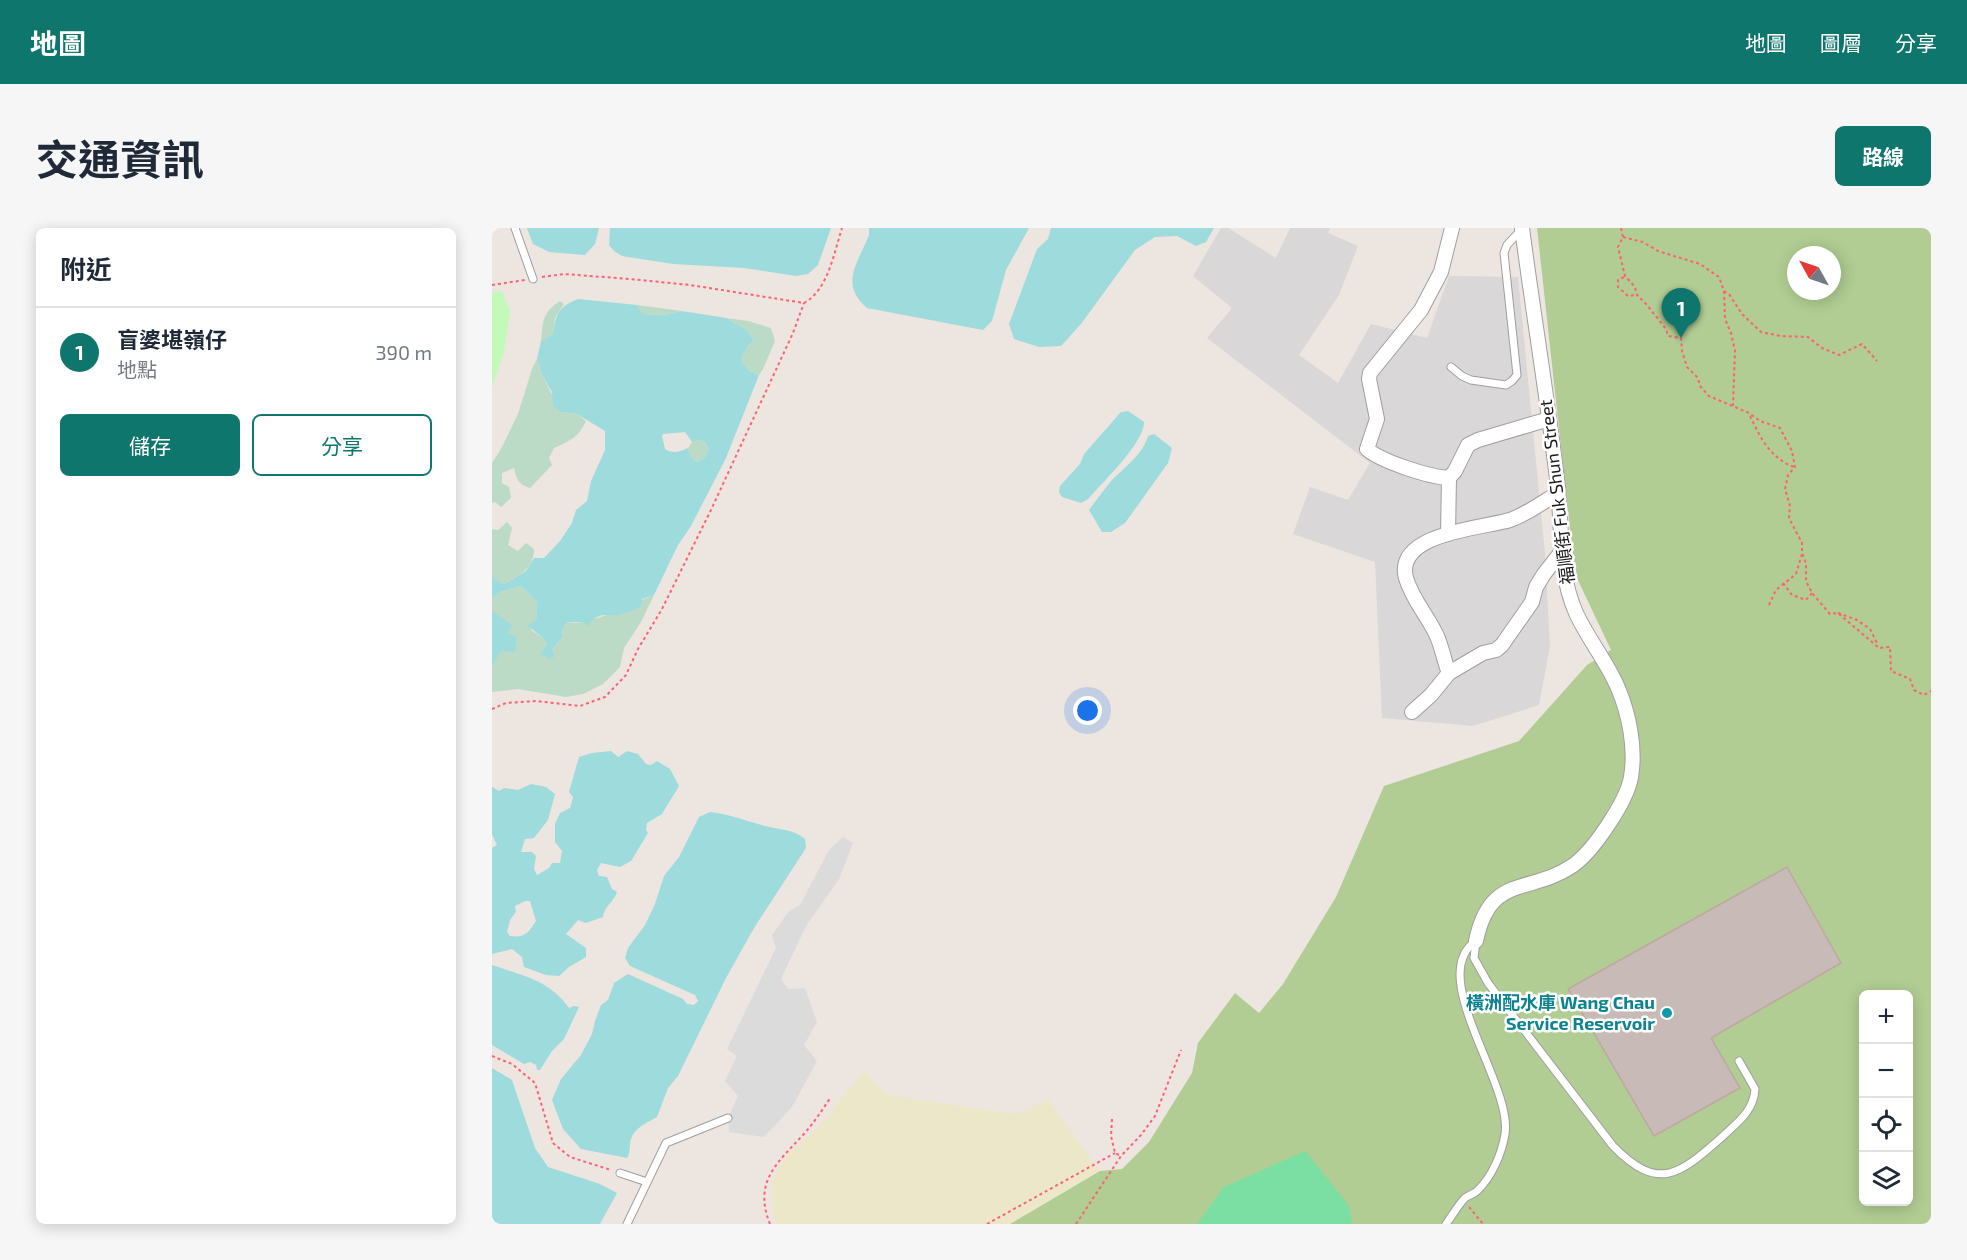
<!DOCTYPE html>
<html lang="zh-TW">
<head>
<meta charset="utf-8">
<style>
  body { margin:0; font-family:"Exo 2","Noto Sans TC",sans-serif; background:#f6f6f7; color:#1f2937 }
  .controls { position:absolute; right:18px; bottom:18px; display:grid; overflow:hidden; border-radius:9px; box-shadow:0 3px 15px #0003 }
  .controls button { width:54px; height:54px; display:grid; place-items:center; padding:0; border:0; border-bottom:2px solid #e0e1e3; background:#fff; color:#1f2937; font:30px sans-serif }
  .compass { position:absolute; left:1295px; top:18px; width:54px; height:54px; border-radius:50%; background:#fff; box-shadow:0 3px 15px #0003; rotate:310deg }
  .you { position:absolute; left:596px; top:483px; width:21px; height:21px; margin:-15px; border:4px solid #fff; border-radius:50%; background:#1a73e8; box-shadow:0 0 0 9px #1a73e833 }
  .badge { display:grid; place-items:center; width:39px; height:39px; border-radius:50%; background:#0f766e; color:#fff; font-size:20px; font-weight:700 }
  .pin { position:absolute; translate:-50% -50px; filter:drop-shadow(0 2px 3px #0008) }
  .pin::after { content:''; position:absolute; top:32px; width:21px; height:18px; background:inherit; clip-path:polygon(0 0,100% 0,50% 100%) }
  .list { margin:0; padding:0; list-style:none }
  h2 { display:flex; justify-content:space-between; align-items:center; height:78px; margin:0; padding:0 24px; font-size:26px }
  h2 small { font-size:20px; font-weight:400; color:#747a83 }
  .list li { display:grid; grid-template-columns:39px 1fr auto; gap:18px; align-items:center; box-sizing:border-box; height:90px; padding:0 24px; border-top:2px solid #e0e1e3 }
  .list b { display:block; font-size:22px; white-space:nowrap }
  .list p { margin:0; font-size:20px; white-space:nowrap; color:#747a83 }
  .list em { font-size:20px; font-style:normal; color:#747a83 }
  .actions { display:flex; gap:12px; padding:18px 24px }
  .actions a { flex:1; padding:14px 0; border:2px solid #0f766e; border-radius:9px; text-align:center; font-size:21px; color:#0f766e }
  .actions .main { background:#0f766e; color:#fff }
  .icon { flex:none; width:33px; height:33px; fill:none; stroke:currentColor; stroke-width:2; stroke-linecap:round; stroke-linejoin:round }
  .map { position:relative; flex:none; width:1439px; height:996px; overflow:hidden; border-radius:9px }
  header { display:flex; align-items:center; gap:36px; box-sizing:border-box; height:84px; padding:0 30px; background:#0f766e; color:#fff }
  header strong { font-size:28px }
  nav { display:flex; gap:33px; margin-inline-start:auto; font-size:21px }
  .intro { display:flex; align-items:center; justify-content:space-between; box-sizing:border-box; height:144px; padding:0 36px }
  h1 { margin:0; font-size:42px }
  .button { padding:15px 27px; border-radius:9px; background:#0f766e; color:#fff; font-size:21px; font-weight:700 }
  main { display:flex; gap:36px; padding:0 36px }
  aside { flex:1; background:#fff; border-radius:9px; box-shadow:0 3px 15px #0003 }
  .map>svg:first-child { display:block }
</style>
</head>
<body>
<header>
<strong>地圖</strong>
<nav><a>地圖</a><a>圖層</a><a>分享</a></nav>
</header>
<div class="intro"><h1>交通資訊</h1><a class="button">路線</a></div>
<main>
<aside>
<h2>附近<small></small></h2>
<ul class="list">
<li><span class="badge">1</span><div><b>盲婆堪嶺仔</b><p>地點</p></div><em>390 m</em></li>
</ul>
<div class="actions"><a class="main">儲存</a><a>分享</a></div>
</aside>
<div class="map">
<svg width="1439" height="996" viewBox="0 0 1439 996">
  <rect width="100%" height="100%" fill="#ede5e0"/>
  <polygon fill="#d9d7d8" points="729,0 736,0 784,30 798,0 838,0 836,5 866,18 847,67 807,127 846,155 879,96 935,110 957,48 1026,49 1053,326 1058,418 1047,477 981,498 890,490 883,334 801,306 818,259 856,272 878,235 715,110 740,80 701,48"/>
  <polygon fill="#ede7ca" points="372,843 396,867 524,886 556,871 608,943 518,996 286,996 282,990 279,952 294,927 325,900"/>
  <path fill="#b1cd93" fill-rule="evenodd" d="M1045 0H1439V996H518L608 943 630 941 657 914 700 845 706 815 743 765 767 785 791 756 844 669 892 558 1027 513 1095 437 1119 422 1083 346ZM1304 27H1340V63H1304ZM1372 766H1416V974H1372Z"/>
  <g fill="#bcdbc6">
    <path d="M68 73 72 76 63 90 61 106 49 113C51 93 50 85 68 73Z"/>
    <polygon points="145,77 190,83 171,87 151,86"/>
    <polygon points="234,90 256,93 279,100 283,113 271,141 267,147 257,143 249,132 255,119 262,112 255,102"/>
    <path d="M45 131 51 149 69 184 85 186 94 193C87 209 78 213 62 220L57 230 60 237 38 260C26 256 25 252 22 240L10 245V255L17 259 19 270 9 279 3 274 0 275V235L9 221 26 186 40 141Z"/>
    <polygon points="207,212 213,214 217,221 213,229 205,234 198,228 196,220 200,214"/>
    <path d="M15 294 20 300 16 317 26 323 34 315 42 321C42 341 27 347 12 356L1 351 0 348V301L6 302Z"/>
    <path d="M29 358 45 374V391L39 402 51 410 55 416 50 426 60 421 71 409 70 402 75 394C98 399 140 375 162 367L149 394 132 420 128 439 111 456 91 466 74 469 26 461 0 464V438L16 405 0 383V370L8 364Z"/>
  </g>
  <polygon fill="#c3faba" points="10,63 18,84 12,124 0,159 0,64"/>
  <polygon fill="#7bdea2" points="813,923 857,978 860,996 705,996 732,959"/>
  <polygon fill="#dbdbdb" points="351,609 361,615 347,651 314,698 289,751 296,761 313,760 325,794 312,817 325,833 300,879 272,909 237,904 236,890 246,868 233,853 245,828 235,821 284,720 280,707 297,683 308,677 337,622"/>
  <g fill="#9edbdc" fill-rule="evenodd">
    <polygon points="35,0 107,0 103,16 93,27 57,24 41,16"/>
    <polygon points="118,0 339,0 326,37 316,46 304,48 252,40 181,36 130,28 122,23 117,17"/>
    <path d="M377 0H537L514 42 500 93 491 102 375 80C347 56 366 35 377 7Z"/>
    <polygon points="559,0 722,0 714,14 704,18 685,8 663,9 643,22 589,96 569,118 547,119 522,111 517,96 545,21 556,11"/>
    <path d="M86 71 145 77 151 86 171 87 190 83 234 90 255 102 262 112 255 119 249 132 257 143 267 147 234 230 199 298 186 317 162 367 150 371 149 378C143 381 137 384 130 386 116 390 108 381 96 398L91 394H75L70 402 71 409 60 421 62 429 56 431 49 426 55 416 51 410 36 398 45 391V374L29 358 8 364 0 370V348L2 351 12 356 34 343 42 330H52L68 313 80 295 84 282 95 273 99 253 113 222V203L85 186 69 184 61 178 60 164 51 149 45 131 49 113 61 106C64 86 66 79 86 71ZM193 204 200 214 207 212 213 214 217 221 213 229 205 234 198 228 196 220C188 224 180 226 173 221L170 208 171 206Z"/>
    <path d="M636 183 652 194C653 214 609 256 596 271L589 275 570 269 567 264 568 258 588 236 592 226 629 184Z"/>
    <path d="M662 206 680 220 676 235 633 295 619 304H610L597 282C604 272 612 262 620 252 633 239 651 226 656 208Z"/>
    <polygon points="0,383 20,397 16,405 25,410 23,424 9,423 0,438"/>
    <path d="M119 523 126 529 135 523 146 526 154 536 159 537 165 533 178 541 187 558 170 586 155 595 154 602 156 605 139 633 128 639 109 635 105 642 107 648 115 649 120 661 125 664C122 674 112 678 111 689L94 695 86 692 74 706 94 720V729L77 739 67 748 54 747 32 739 30 729 20 721 0 726V620L5 617 0 606V559L7 563 12 560 26 562 39 556 54 559 63 566 56 592 42 610 33 611 29 624H40L44 628 42 641 45 647 57 640 60 635H68L70 623 63 614V596L68 585 78 580 81 569 77 564 87 529 100 525ZM33 673H38L44 693C36 705 33 710 18 708L15 704 18 692 24 684 23 678Z"/>
    <path d="M218 584C238 586 254 593 273 598 288 602 301 601 313 611L314 620 262 700 234 750 186 848 176 860 165 889C156 894 142 900 139 911 137 917 139 924 135 930L89 921 71 901 60 872 69 851 89 827 100 806 103 793 109 777 116 772 122 755 136 746 191 771 195 776 202 777 206 773 203 767 138 738 133 730 136 720 153 697 163 676 172 648 187 629 207 589Z"/>
    <path d="M0 737C31 748 57 752 77 780L82 778 87 779 72 811 60 823 48 842H45L44 837 38 834 32 836 0 817Z"/>
    <polygon points="0,840 20,852 43,920 56,939 108,956 125,965 108,996 0,996"/>
  </g>
  <polygon fill="#c8bab6" stroke="#bea8a2" stroke-width="1.5" points="1295,639 1349,735 1219,810 1248,860 1162,908 1076,761"/>
  <g fill="none" stroke-linecap="round" stroke-linejoin="round">
    <g stroke="#9f9f9f" stroke-width="9">
      <g id="service">
        <polyline points="23,0 41,51"/>
        <polyline points="959,139 970,148 979,152 1014,157 1020,153 1025,147 1012,25 1015,17 1030,1"/>
        <path d="M984 713 982 730 996 755 1121 918C1167 965 1188 946 1230 909 1245 895 1262 883 1263 861L1247 833"/>
        <polyline points="128,945 155,954"/>
        <polyline points="135,996 174,915 236,890"/>
        <path d="M954 996C960 988 966 977 973 970 977 967 982 966 985 963 1000 949 1010 925 1013 906 1021 856 933 747 984 713"/>
      </g>
    </g>
    <g stroke="#9f9f9f" stroke-width="16">
      <g id="minor">
        <path d="M960 0 949 44 929 82 878 145 877 151 885 191 875 221C890 234 938 249 957 250L963 243 976 217 986 212 1057 191"/>
        <polyline points="956,306 957,250"/>
        <path d="M957 445C952 433 950 418 944 406 935 387 920 371 914 350 902 305 991 300 1018 292 1035 286 1051 274 1066 265"/>
        <polyline points="920,484 939,467 957,445 991,425 1004,422 1010,417 1040,374 1044,359 1052,346 1070,323"/>
        <path d="M984 713C998 645 1037 667 1080 638 1101 624 1135 573 1139 549 1144 520 1137 486 1126 460 1115 434 1096 411 1084 385 1065 342 1071 296 1065 251 1055 167 1041 84 1030 0"/>
      </g>
    </g>
    <g stroke="#fc6274" stroke-width="2" stroke-dasharray="3 3" stroke-linecap="butt">
      <polyline points="1129,0 1131,9 1126,19 1133,48 1143,59 1145,67 1155,77 1174,101 1176,108 1189,110 1190,123 1195,139 1206,150 1208,158 1217,168 1257,185 1268,193 1288,200 1300,223 1303,239 1296,247 1293,261 1298,278 1297,290 1310,315 1310,325 1314,335 1314,353 1320,365 1338,386 1346,385 1387,420 1398,419 1399,443 1418,451 1422,462 1432,467 1439,463"/>
      <polyline points="1131,9 1151,14 1166,23 1208,36 1227,49 1232,63 1233,91 1239,105 1243,123 1241,178"/>
      <path d="M50 49 72 46 138 51 198 57 312 75C336 62 342 25 350 0"/>
      <polyline points="1132,49 1126,52 1126,59 1136,68 1145,67"/>
      <polyline points="0,57 33,52"/>
      <polyline points="1232,63 1237,66 1250,86 1269,104 1289,108 1316,109 1330,120 1347,127 1370,116 1385,133"/>
      <path d="M1258 188C1268 209 1278 230 1302 239"/>
      <polyline points="1291,355 1300,367 1314,372 1320,365"/>
      <polyline points="1277,377 1284,362 1304,346 1310,326"/>
      <polyline points="1346,385 1365,392 1378,401 1386,417"/>
      <polyline points="0,481 14,475 44,473 88,478 113,469 134,447 146,421 170,381 218,284 301,105 312,75"/>
      <polyline points="0,828 20,836 43,855 61,915 78,929 119,942"/>
      <polyline points="620,891 619,908 623,925 629,928"/>
      <polyline points="977,979 991,996"/>
      <path d="M278 996C261 954 285 935 311 907 322 895 330 882 339 869"/>
      <polyline points="495,996 623,925"/>
      <polyline points="584,996 629,928 649,907 663,888 689,822"/>
    </g>
    <use href="#service" stroke="#fff" stroke-width="7"/>
    <use href="#minor" stroke="#fff" stroke-width="14"/>
  </g>
  <circle fill="#0f9aa8" stroke="#fff" stroke-width="2" cx="1175" cy="785" r="6"/>
  <g text-anchor="middle" stroke-width="5" stroke-linejoin="round" paint-order="stroke">
    <g font-size="18" fill="#1b1b1b" stroke="#fff">
      <text transform="translate(1065 264) rotate(-97)" y="6">福順街 Fuk Shun Street</text>
    </g>
    <g font-size="18" font-weight="bold" fill="#0d838f" stroke="#fff" text-anchor="end">
      <text x="1163" y="781">橫洲配水庫 Wang Chau<tspan x="1163" dy="21">Service Reservoir</tspan></text>
    </g>
  </g>
</svg>
<div class="controls">
<button>+</button>
<button>−</button>
<button><svg class="icon" aria-label="locate" viewBox="0 0 24 24"><circle cx="12" cy="12" r="6"/><path d="M12 2v4M12 18v4M2 12h4M18 12h4"/></svg></button>
<button><svg class="icon" aria-label="layers" viewBox="0 0 24 24"><path d="M12 4l9 5-9 5-9-5zM3 14l9 5 9-5"/></svg></button>
</div>
<svg class="compass" viewBox="-18 -18 36 36"><path d="M0-13l5 13h-10z" fill="#e53935"/><path d="M0 13l5-13h-10z" fill="#747a83"/></svg>
<div class="you"></div>
<div class="pin badge" style="left:1189px;top:110px">1</div>
</div>
</main>
</body>
</html>
